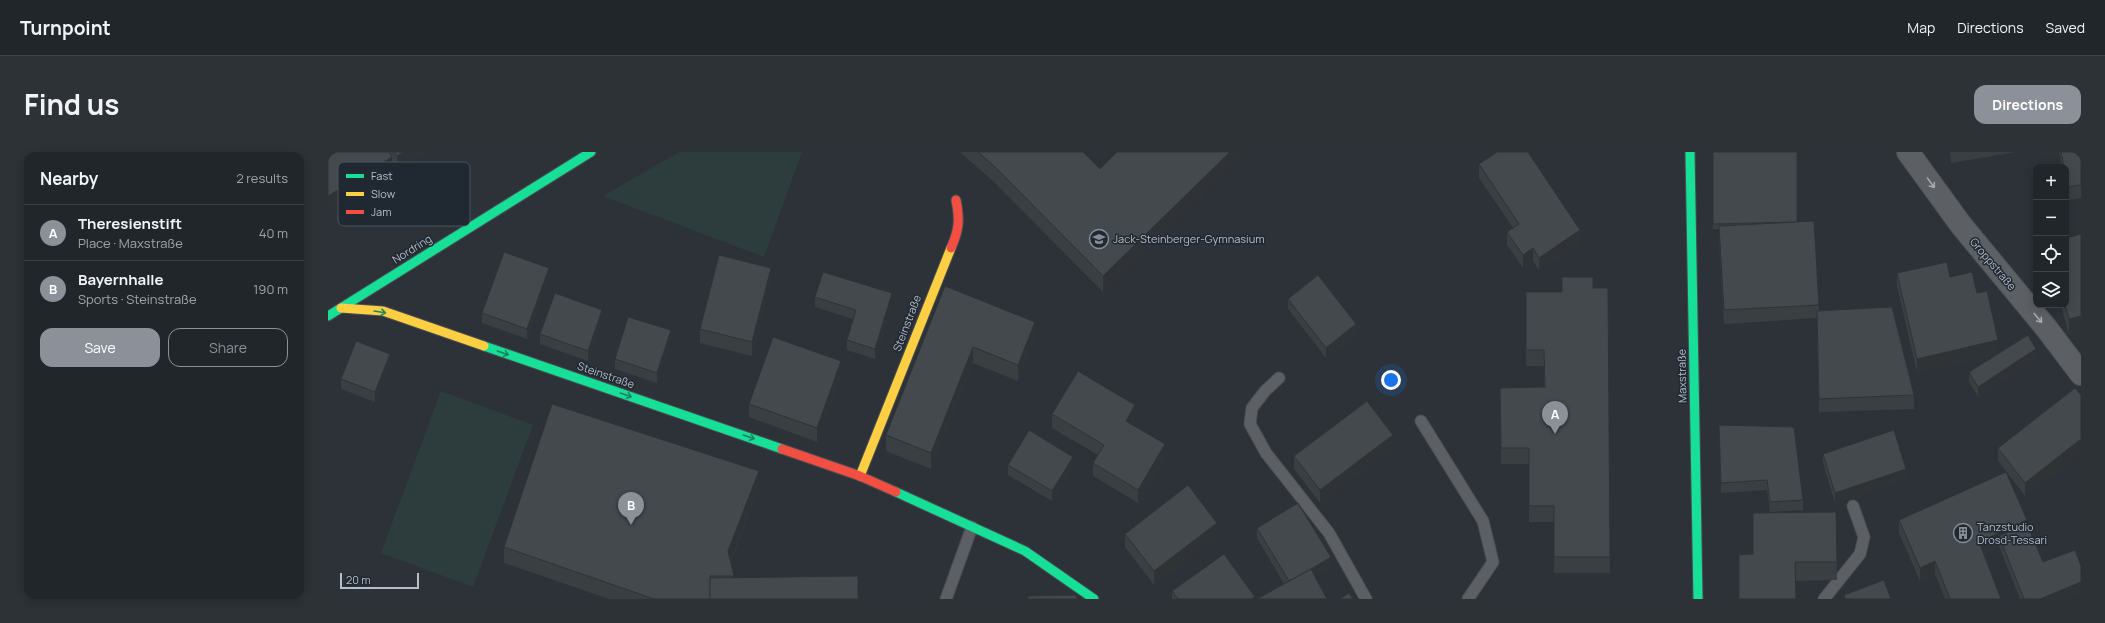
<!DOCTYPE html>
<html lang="en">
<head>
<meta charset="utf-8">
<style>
  body { margin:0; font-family:Manrope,sans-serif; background:#2d3236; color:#f1f3f6 }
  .controls { position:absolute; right:12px; top:12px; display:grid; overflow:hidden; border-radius:8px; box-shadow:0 2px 10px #0003 }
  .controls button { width:36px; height:36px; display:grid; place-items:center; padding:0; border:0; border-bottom:1px solid #3e4347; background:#21262a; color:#f1f3f6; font:20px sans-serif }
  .scale { position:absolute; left:12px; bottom:10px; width:79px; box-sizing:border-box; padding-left:4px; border:2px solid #b7bec7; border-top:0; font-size:11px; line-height:14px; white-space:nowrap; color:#b7bec7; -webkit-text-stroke:3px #202832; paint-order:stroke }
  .you { position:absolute; left:1063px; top:228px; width:14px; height:14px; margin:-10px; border:3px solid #fff; border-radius:50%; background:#1a73e8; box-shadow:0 0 0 6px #1a73e833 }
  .badge { display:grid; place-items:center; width:26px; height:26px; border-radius:50%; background:#8c9099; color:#fff; font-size:13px; font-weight:700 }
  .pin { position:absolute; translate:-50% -33px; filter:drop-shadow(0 1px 2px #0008) }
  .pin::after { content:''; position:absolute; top:21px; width:14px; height:12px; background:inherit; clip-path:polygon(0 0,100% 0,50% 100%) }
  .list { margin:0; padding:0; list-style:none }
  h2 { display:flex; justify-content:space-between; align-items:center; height:52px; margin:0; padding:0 16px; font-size:17px }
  h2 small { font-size:13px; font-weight:400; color:#a2a5a8 }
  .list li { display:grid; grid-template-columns:26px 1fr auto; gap:12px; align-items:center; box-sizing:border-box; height:56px; padding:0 16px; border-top:1px solid #3e4347 }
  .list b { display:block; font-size:15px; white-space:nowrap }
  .list p { margin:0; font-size:13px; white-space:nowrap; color:#a2a5a8 }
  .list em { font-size:13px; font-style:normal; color:#a2a5a8 }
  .actions { display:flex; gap:8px; padding:12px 16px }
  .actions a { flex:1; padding:9px 0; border:1px solid #8c9099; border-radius:12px; text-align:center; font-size:14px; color:#8c9099 }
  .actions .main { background:#8c9099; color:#fff }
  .icon { flex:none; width:22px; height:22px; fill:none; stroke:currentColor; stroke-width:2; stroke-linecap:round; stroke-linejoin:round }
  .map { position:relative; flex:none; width:1753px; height:447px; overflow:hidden; border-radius:12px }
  header { display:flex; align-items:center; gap:24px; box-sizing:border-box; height:56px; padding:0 20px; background:#21262a; border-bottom:1px solid #3e4347 }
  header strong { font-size:19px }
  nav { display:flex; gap:22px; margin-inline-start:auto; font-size:14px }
  .intro { display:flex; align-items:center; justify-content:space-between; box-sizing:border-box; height:96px; padding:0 24px }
  h1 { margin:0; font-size:28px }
  .button { padding:10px 18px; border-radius:12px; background:#8c9099; color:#fff; font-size:14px; font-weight:700 }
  main { display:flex; gap:24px; padding:0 24px }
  aside { flex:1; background:#21262a; border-radius:12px; box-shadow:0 2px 10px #0003 }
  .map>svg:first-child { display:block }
</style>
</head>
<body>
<header>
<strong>Turnpoint</strong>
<nav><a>Map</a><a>Directions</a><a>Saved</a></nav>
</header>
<div class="intro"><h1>Find us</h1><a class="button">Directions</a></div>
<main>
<aside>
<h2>Nearby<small>2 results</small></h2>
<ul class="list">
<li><span class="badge">A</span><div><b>Theresienstift</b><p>Place · Maxstraße</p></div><em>40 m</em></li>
<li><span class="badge">B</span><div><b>Bayernhalle</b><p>Sports · Steinstraße</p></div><em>190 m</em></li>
</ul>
<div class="actions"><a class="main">Save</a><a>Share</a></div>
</aside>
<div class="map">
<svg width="1753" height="447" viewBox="0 0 1753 447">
  <rect width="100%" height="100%" fill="#2c3238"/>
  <g fill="#2d3d3e">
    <polygon points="351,0 474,0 436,105 275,44"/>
    <polygon points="113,239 205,273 145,435 53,401"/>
  </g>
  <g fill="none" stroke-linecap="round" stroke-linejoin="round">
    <g stroke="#4a4e52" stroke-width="13">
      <g id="lane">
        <polyline points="951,226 937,239 924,256 922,272 938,301 1001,381 1038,447"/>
        <polyline points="1093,269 1155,369 1165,410 1140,447"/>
        <polyline points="618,447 644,375"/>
        <polyline points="1496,447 1532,402 1536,385 1525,354"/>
      </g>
    </g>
    <g stroke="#4a4e52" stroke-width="24">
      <polyline id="street" points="1580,0 1633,73 1719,177 1753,222"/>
    </g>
    <g stroke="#4a4e52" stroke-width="11">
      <g id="fast">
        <polyline points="1362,0 1370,447"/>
        <polyline points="0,164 263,0"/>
        <polyline points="156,194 454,297"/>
        <polyline points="568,340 697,399 766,447"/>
      </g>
    </g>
    <g stroke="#4a4e52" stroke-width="11">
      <g id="slow">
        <polyline points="13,156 55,159 156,194"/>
        <polyline points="532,324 623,96"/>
      </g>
    </g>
    <g stroke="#4a4e52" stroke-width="11">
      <g id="jam">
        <path d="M623 96C631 78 632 68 628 48"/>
        <polyline points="454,297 532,324 568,340"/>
      </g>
    </g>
    <use href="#lane" stroke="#5c6065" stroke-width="11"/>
    <use href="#street" stroke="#5c6065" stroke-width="22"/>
    <use href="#fast" stroke="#16e098" stroke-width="9"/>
    <use href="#slow" stroke="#ffcf43" stroke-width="9"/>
    <use href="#jam" stroke="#f24e42" stroke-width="9"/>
  </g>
  <g fill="#3a3f42">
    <polygon points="0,0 98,0 69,18 64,10 64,19 0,58"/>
    <polygon points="632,0 755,0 772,17 789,0 918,0 775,140 667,31"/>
    <polygon points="1385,0 1469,70 1491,153 1491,159 1586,243 1586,257 1491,260 1489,166 1396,172 1391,88 1391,77 1385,77"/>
    <polygon points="1622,0 1688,0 1623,11"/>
    <polygon points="1731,0 1753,0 1753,46 1740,49 1738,40 1738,15 1734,15"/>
    <polygon points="1151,12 1252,91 1211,119 1205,109 1195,116 1179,93 1179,80 1185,76 1151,26"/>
    <polygon points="1753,82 1753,180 1741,183 1733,153 1738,153"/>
    <polygon points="1569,121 1622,125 1649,141 1670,202 1589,220 1569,134"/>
    <polygon points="221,126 199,187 154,171 154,161"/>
    <polygon points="443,130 424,204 372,191 372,177"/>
    <polygon points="617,134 707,185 690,229 645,211 603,317 558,299 558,283"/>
    <polygon points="1265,136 1280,136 1282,421 1226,421 1226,370 1201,370 1201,312 1173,312 1172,236 1216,235 1216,214 1198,214 1198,140 1234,140"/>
    <polygon points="487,145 564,151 547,207 519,198 519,188 525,167 487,155"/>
    <polygon points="960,147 1028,182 998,206 960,157"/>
    <polygon points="274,168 260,209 212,192 212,182"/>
    <polygon points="343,188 329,231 287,217 287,207"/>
    <polygon points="1708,207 1650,245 1641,230 1641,220"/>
    <polygon points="62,212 47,250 13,237 13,227"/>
    <polygon points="513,223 489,290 421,265 421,252"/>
    <polygon points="1753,243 1753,301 1697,344 1670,309 1670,296"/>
    <polygon points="724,262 807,267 804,273 837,306 810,351 765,324 765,311 770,303 724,276"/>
    <polygon points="1391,273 1475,348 1475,358 1442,360 1439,338 1393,341"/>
    <polygon points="1065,296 992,351 966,317 966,304"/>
    <polygon points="1495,302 1578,327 1507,351 1495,311"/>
    <polygon points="680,313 745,315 724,349 680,323"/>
    <polygon points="431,335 403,409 406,426 530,447 281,447 176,411 176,395"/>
    <polygon points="1508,360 1509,428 1468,429 1425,402"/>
    <polygon points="1571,368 1699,372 1715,410 1753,414 1753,440 1736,447 1692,447 1671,394 1656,401 1673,447 1617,447 1607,422 1592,429 1571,381"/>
    <polygon points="929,376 1003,415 987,425 956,432 929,386"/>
    <polygon points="797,382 889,384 826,433 797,395"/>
    <polygon points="844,439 927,447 844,447"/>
  </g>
  <g fill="#303336">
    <polygon points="75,0 98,0 69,18 69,4"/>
    <polygon points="902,0 918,0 775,140 775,124"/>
    <polygon points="64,5 64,19 0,58 0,44"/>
    <polygon points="1252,78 1252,91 1211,119 1211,106"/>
    <polygon points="1205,96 1205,109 1195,116 1195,103"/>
    <polygon points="221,116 221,126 199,187 199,177"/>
    <polygon points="443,116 443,130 424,204 424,190"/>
    <polygon points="564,141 564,151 547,207 547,197"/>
    <polygon points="274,158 274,168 260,209 260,199"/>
    <polygon points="1753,164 1753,180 1741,183 1741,167"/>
    <polygon points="707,170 707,185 690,229 690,213"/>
    <polygon points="1028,172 1028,182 998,206 998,196"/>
    <polygon points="343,178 343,188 329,231 329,221"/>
    <polygon points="1670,188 1670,202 1589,220 1589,207"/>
    <polygon points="645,195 645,211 603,317 603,301"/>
    <polygon points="1708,197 1708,207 1650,245 1650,235"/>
    <polygon points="62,202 62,212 47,250 47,240"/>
    <polygon points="513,209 513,223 489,290 489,276"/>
    <polygon points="807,253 807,267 798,283 798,269"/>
    <polygon points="1065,283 1065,296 992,351 992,338"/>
    <polygon points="1753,287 1753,301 1697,344 1697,331"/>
    <polygon points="837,292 837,306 810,351 810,338"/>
    <polygon points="745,305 745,315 724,349 724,339"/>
    <polygon points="1578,317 1578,327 1507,351 1507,341"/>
    <polygon points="431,319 431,335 400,415 400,399"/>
    <polygon points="1699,368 1699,382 1671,384 1671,394 1651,403 1651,390"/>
    <polygon points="889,371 889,384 826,433 826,419"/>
    <polygon points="1003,405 1003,415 962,440 962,430"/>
    <polygon points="1607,409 1607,422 1592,429 1592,416"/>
    <polygon points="1753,430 1753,440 1736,447 1712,447"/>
  </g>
  <g fill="#44494d" stroke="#303336">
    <polygon points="0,0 61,0 64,5 0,44"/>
    <polygon points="66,0 75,0 69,4"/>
    <polygon points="650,0 755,0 772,17 789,0 902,0 775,124 667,15"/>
    <polygon points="1169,0 1200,0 1252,78 1211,106 1205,96 1195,103 1179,80 1191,72 1151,12"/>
    <polygon points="1385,0 1469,0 1469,70 1385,72"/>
    <polygon points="1733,0 1753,0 1753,33 1740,35 1738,27 1738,15 1736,15"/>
    <polygon points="1486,69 1491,153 1396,158 1391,74"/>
    <polygon points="1753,82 1753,164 1741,167 1737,153 1738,153 1738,86"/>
    <polygon points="176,100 221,116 199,177 154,161"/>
    <polygon points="391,103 443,116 424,190 372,177"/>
    <polygon points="1619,110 1622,125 1644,120 1649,141 1659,139 1670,188 1589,207 1569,121"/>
    <polygon points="495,120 564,141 547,197 519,188 528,158 487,145"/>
    <polygon points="990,123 1028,172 998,196 960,147"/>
    <polygon points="1234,125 1265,125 1265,136 1280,136 1282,405 1226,405 1226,354 1201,354 1201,296 1173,296 1172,236 1217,235 1216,198 1198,198 1198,140 1234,140"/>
    <polygon points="617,134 707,170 690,213 645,195 603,301 558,283"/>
    <polygon points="227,141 274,158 260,199 212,182"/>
    <polygon points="1564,155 1586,243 1491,247 1489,159"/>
    <polygon points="300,165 343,178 329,221 287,207"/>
    <polygon points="1700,183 1708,197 1650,235 1641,220"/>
    <polygon points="445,185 513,209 489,276 421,252"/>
    <polygon points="28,189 62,202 47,240 13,227"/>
    <polygon points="750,219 807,253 798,269 837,292 810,338 765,311 776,293 724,262"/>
    <polygon points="1747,236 1753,243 1753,287 1697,331 1670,296"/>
    <polygon points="1039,249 1065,283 992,338 966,304"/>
    <polygon points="224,252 431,319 400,399 406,424 382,424 382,447 326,447 176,395"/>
    <polygon points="1391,273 1466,275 1475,348 1442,350 1439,328 1393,331"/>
    <polygon points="701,278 745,305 724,339 680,313"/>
    <polygon points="1566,278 1578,317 1507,341 1495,302"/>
    <polygon points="1678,320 1699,368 1651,390 1673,447 1622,447 1607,409 1592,416 1571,368"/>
    <polygon points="860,333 889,371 826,419 797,382"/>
    <polygon points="970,351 1003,405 983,417 961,429 929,376"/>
    <polygon points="1508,360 1509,410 1467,410 1468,447 1411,447 1411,403 1425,402 1425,361"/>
    <polygon points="1699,372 1715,410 1747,398 1753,414 1753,430 1712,447 1696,447 1671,384"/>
    <polygon points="896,402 927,445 923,447 850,447 844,439"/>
    <polygon points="983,417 999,447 929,447"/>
    <polygon points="530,424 530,447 382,447 382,426"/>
    <polygon points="1556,428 1563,447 1517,447 1516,443"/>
    <polygon points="1021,441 1025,447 1011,447"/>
    <polygon points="748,443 749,447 700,447 700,444"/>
  </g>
  <defs><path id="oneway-shaft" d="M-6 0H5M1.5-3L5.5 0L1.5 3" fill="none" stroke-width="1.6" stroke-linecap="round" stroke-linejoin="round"/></defs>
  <g stroke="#a5abb3">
    <use href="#oneway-shaft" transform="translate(1603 31) rotate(54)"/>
    <use href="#oneway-shaft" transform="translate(1710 166) rotate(50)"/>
  </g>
  <g stroke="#1b8465">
    <use href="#oneway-shaft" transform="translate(52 160) rotate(9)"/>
    <use href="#oneway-shaft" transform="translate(175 201) rotate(19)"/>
    <use href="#oneway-shaft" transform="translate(298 243) rotate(19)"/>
    <use href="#oneway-shaft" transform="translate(421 285) rotate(19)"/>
  </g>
  <defs>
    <g id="school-ring" transform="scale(1)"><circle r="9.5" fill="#202832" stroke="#868d95" stroke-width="1.5"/><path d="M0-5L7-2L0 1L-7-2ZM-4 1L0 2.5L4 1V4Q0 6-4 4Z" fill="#868d95"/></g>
    <g id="building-ring" transform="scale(1)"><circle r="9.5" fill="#202832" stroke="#868d95" stroke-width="1.5"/><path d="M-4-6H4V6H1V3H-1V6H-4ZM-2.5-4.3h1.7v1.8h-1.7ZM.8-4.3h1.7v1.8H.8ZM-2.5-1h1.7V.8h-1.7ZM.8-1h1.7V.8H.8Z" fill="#868d95"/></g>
  </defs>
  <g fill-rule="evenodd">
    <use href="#school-ring" x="771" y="87"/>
    <use href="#building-ring" x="1635" y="381"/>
  </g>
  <g text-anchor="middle" stroke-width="3" stroke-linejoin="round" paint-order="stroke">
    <g font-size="11" fill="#b7bec7" stroke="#202832" text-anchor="start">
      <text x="785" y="91">Jack-Steinberger-Gymnasium</text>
      <text x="1649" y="379">Tanzstudio<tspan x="1649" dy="13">Drosd-Tessari</tspan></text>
    </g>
    <g font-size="11" fill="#b7bec7" stroke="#202832">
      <text transform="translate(84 97) rotate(-32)" y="4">Nordring</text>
      <text transform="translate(1665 112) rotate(50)" y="4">Groppstraße</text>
      <text transform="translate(579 171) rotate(-69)" y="4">Steinstraße</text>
      <text transform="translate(278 223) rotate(19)" y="4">Steinstraße</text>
      <text transform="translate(1354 224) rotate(-91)" y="4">Maxstraße</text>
    </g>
  </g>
  <rect x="10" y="10" width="132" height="64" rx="6" fill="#202832" stroke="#4d555f" stroke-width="1"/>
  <rect x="18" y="22" width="18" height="4" fill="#16e098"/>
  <rect x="18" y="40" width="18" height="4" fill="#ffcf43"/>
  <rect x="18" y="58" width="18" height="4" fill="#f24e42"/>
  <g font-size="11" fill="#b7bec7">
    <text x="43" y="28">Fast</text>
    <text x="43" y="46">Slow</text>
    <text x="43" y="64">Jam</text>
  </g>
</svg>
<div class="controls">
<button>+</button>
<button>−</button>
<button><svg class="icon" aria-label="locate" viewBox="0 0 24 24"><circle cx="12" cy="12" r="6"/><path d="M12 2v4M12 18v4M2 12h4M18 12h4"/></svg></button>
<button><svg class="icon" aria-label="layers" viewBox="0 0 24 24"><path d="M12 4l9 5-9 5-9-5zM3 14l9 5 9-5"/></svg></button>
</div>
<div class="scale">20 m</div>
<div class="you"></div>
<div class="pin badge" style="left:1227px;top:282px">A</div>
<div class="pin badge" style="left:303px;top:373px">B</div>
</div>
</main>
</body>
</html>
